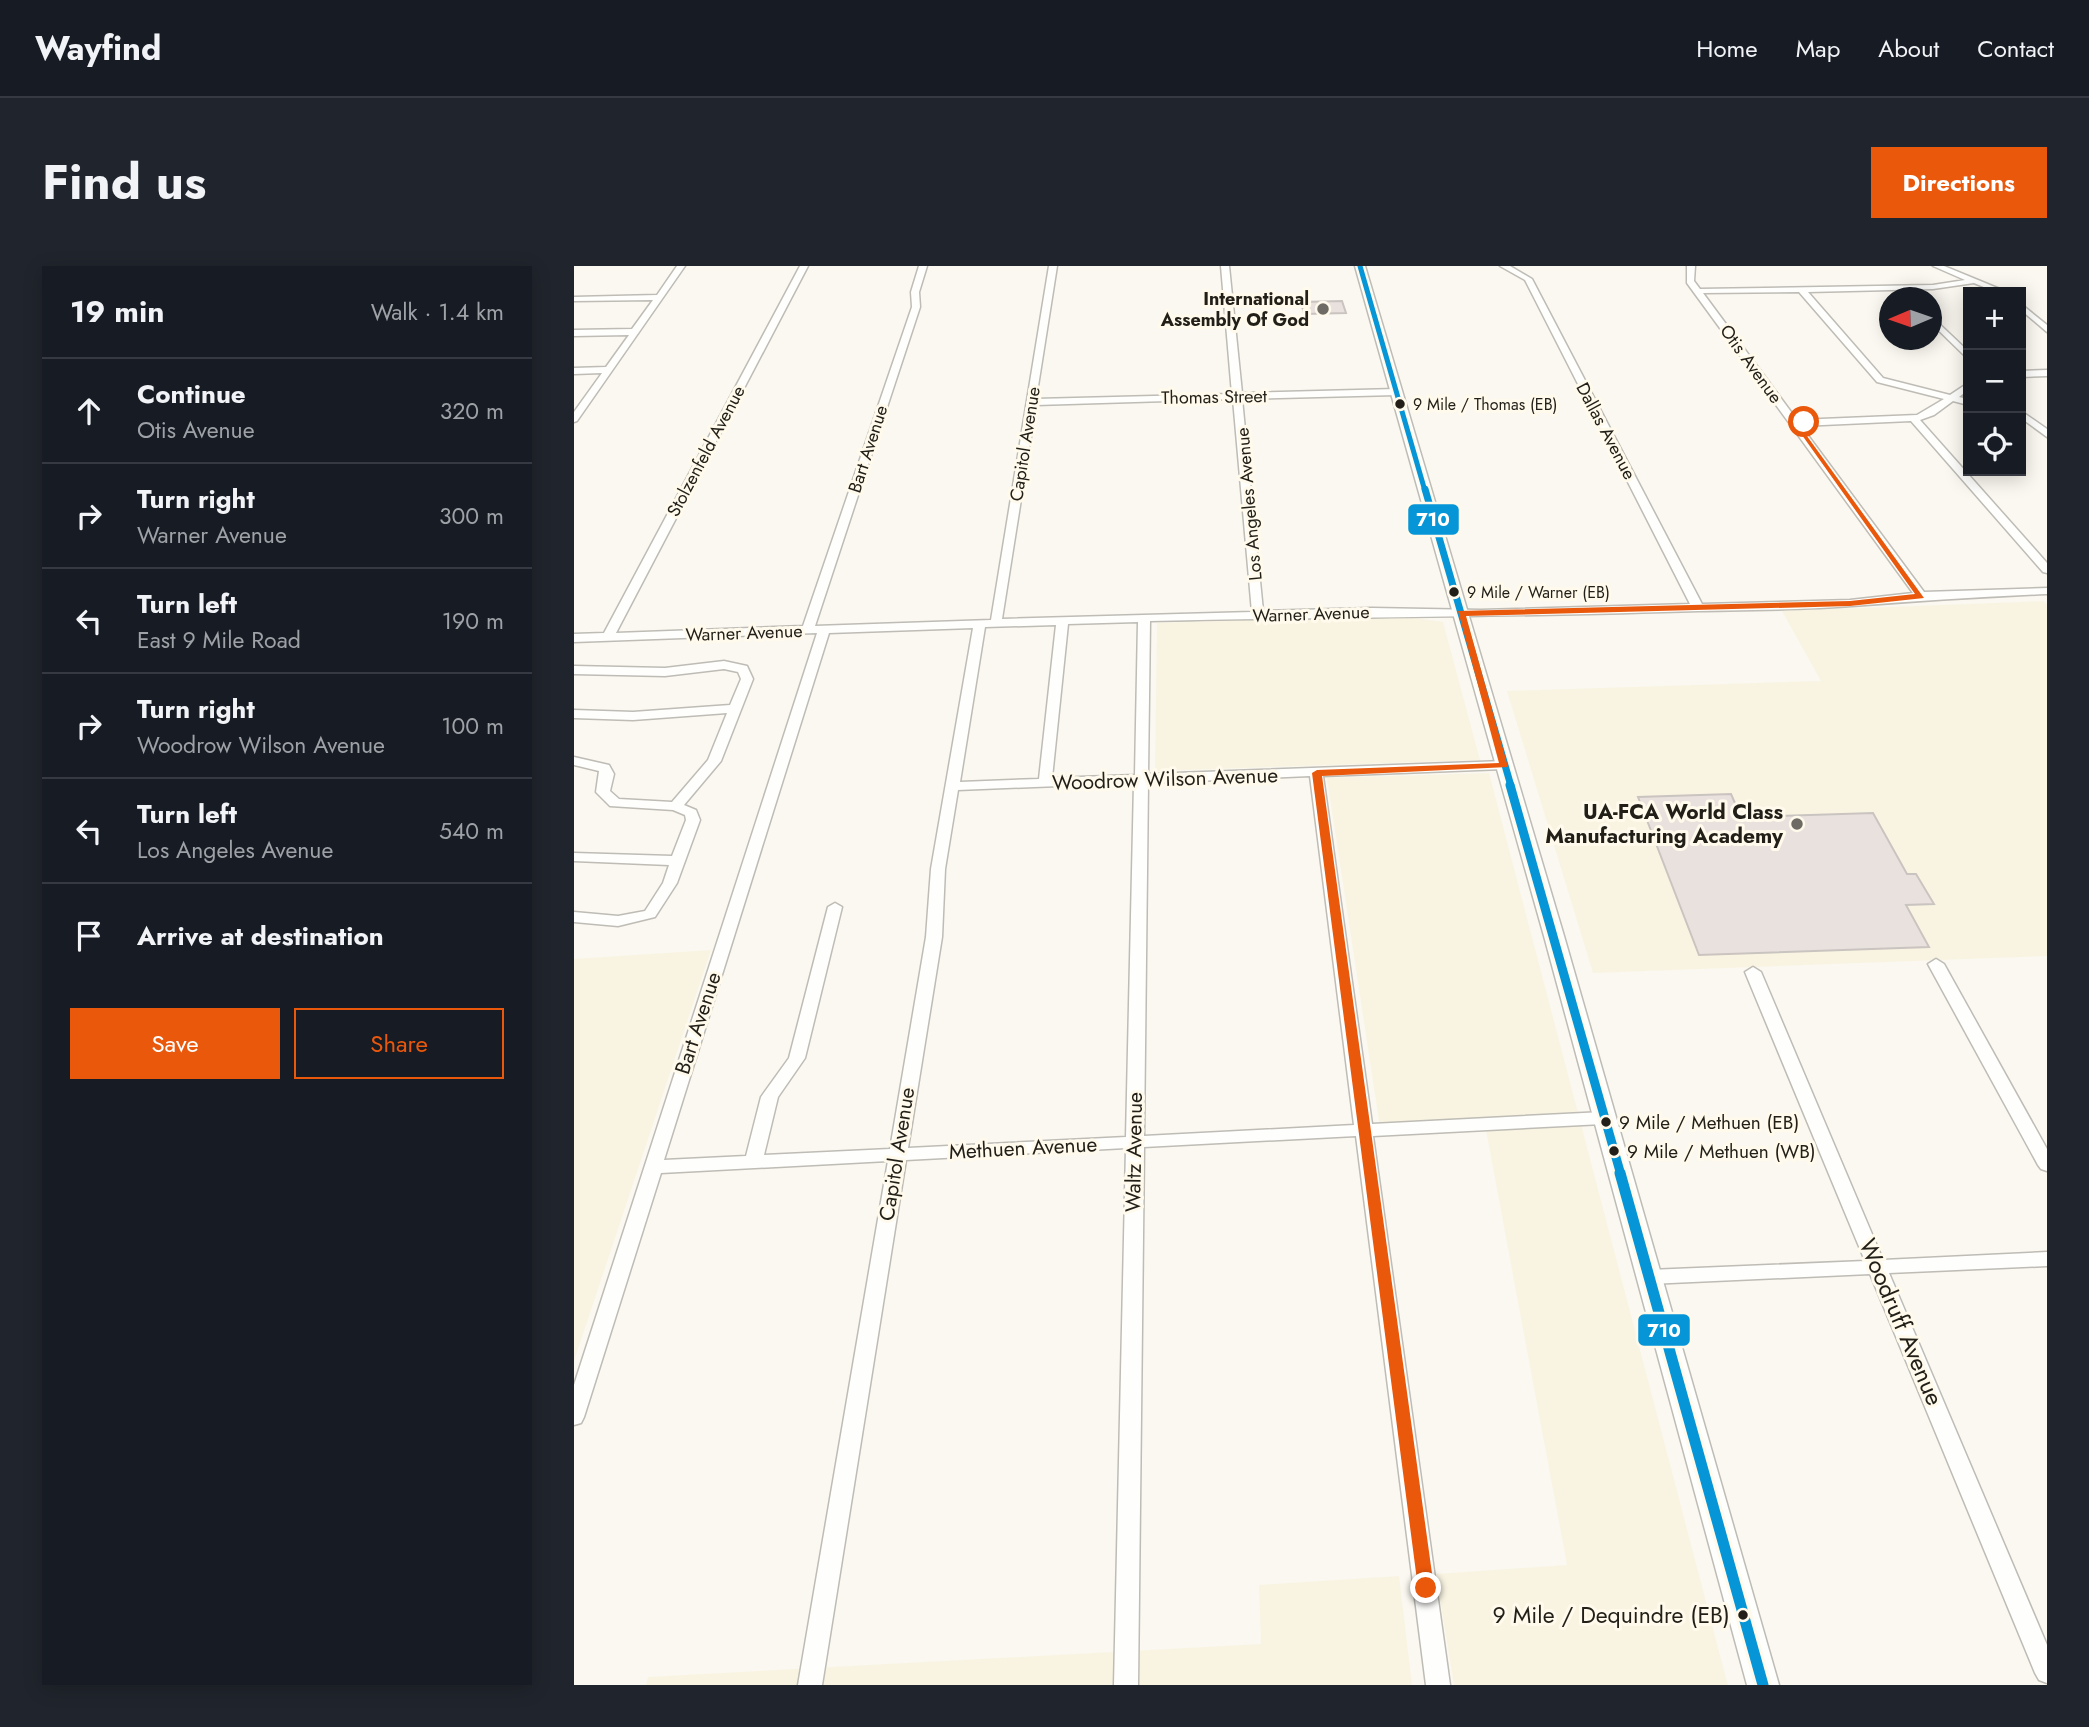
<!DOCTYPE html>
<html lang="en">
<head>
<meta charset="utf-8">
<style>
  body { margin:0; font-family:Jost,sans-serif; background:#20242c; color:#f1f3f6 }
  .controls { position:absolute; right:21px; top:21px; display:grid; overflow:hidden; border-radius:0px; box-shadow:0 4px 18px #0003 }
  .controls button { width:63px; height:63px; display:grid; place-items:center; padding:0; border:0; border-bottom:2px solid #363941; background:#171b24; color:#f1f3f6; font:35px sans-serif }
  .compass { position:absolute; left:1305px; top:21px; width:63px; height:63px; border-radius:50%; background:#171b24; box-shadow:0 4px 18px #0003; rotate:268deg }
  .stop { position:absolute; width:21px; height:21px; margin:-16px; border:5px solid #ea580c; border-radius:50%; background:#fff }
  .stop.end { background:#ea580c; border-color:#fff; box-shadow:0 2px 7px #0008 }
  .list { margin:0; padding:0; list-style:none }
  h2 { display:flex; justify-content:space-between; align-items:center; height:91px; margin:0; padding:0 28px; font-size:30px }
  h2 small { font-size:23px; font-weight:400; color:#9ea1a6 }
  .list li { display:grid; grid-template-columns:46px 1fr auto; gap:21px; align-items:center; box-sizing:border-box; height:105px; padding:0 28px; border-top:2px solid #363941 }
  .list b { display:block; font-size:26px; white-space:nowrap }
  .list p { margin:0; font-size:23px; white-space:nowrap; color:#9ea1a6 }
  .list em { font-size:23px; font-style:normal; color:#9ea1a6 }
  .actions { display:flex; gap:14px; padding:21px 28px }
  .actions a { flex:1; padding:16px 0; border:2px solid #ea580c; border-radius:0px; text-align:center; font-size:24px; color:#ea580c }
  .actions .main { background:#ea580c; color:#fff }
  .icon { flex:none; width:38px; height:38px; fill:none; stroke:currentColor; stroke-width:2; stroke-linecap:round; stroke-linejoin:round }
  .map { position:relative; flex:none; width:1473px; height:1419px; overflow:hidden; border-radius:0px }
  header { display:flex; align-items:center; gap:42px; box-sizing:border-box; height:98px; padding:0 35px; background:#171b24; border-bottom:2px solid #363941 }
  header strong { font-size:33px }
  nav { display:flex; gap:38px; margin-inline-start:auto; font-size:24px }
  .intro { display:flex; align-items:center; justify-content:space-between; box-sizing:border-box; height:168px; padding:0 42px }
  h1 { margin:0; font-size:49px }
  .button { padding:18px 32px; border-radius:0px; background:#ea580c; color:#fff; font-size:24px; font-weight:700 }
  main { display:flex; gap:42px; padding:0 42px }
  aside { flex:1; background:#171b24; border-radius:0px; box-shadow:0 4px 18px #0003 }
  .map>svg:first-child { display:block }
</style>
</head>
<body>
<header>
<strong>Wayfind</strong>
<nav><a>Home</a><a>Map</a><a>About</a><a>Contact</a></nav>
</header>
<div class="intro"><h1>Find us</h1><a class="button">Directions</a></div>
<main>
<aside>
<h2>19 min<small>Walk · 1.4 km</small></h2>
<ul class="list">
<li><svg class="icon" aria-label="ahead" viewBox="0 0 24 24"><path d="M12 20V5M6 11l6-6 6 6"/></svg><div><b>Continue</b><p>Otis Avenue</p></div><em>320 m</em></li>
<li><svg class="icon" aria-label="right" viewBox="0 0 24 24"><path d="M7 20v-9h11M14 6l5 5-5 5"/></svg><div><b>Turn right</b><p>Warner Avenue</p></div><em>300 m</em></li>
<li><svg class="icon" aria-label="left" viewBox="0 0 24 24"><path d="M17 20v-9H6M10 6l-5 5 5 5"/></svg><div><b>Turn left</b><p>East 9 Mile Road</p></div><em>190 m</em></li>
<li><svg class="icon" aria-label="right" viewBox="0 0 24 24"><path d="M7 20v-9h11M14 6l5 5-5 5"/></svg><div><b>Turn right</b><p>Woodrow Wilson Avenue</p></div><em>100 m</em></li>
<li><svg class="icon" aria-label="left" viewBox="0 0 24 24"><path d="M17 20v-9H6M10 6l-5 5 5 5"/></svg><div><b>Turn left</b><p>Los Angeles Avenue</p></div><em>540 m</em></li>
<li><svg class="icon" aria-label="arrive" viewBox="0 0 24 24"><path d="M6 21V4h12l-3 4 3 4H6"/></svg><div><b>Arrive at destination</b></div></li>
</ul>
<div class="actions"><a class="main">Save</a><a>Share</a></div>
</aside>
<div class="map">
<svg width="1473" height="1419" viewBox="0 0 1473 1419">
  <rect width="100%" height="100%" fill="#faf8f0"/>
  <g fill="#f9f4e2">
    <polygon points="1470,335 1473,339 1473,690 1019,707 933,425 1247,415 1208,345"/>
    <polygon points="819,349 869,356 906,494 581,505 583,357"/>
    <polygon points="915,507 1153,1416 1154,1419 880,1419 862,1308 993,1299 912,864 807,868 753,512"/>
    <polygon points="137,684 0,1095 0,693"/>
    <polygon points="825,1310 838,1419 72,1419 74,1411 687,1378 685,1319"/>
  </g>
  <g fill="#e9e1dd" stroke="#cac4c0" stroke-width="2">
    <polygon points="768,35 772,47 730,48 727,36"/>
    <polygon points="1157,528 1167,551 1299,547 1333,608 1342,608 1360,638 1332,639 1355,681 1125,689 1064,531"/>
  </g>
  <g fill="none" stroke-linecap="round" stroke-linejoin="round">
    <g stroke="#bebcb5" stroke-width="3">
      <g id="minor">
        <polygon points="103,0 111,0 3,155 0,156 0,146 28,107 0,108 0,102 32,101 55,69 0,70 0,64 58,63 79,34 0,35 0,31 83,29"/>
        <path d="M226 0H234L42 367 229 360 338 41 337 26 345 0H353L345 26 346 41 241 360 417 354 475 0H483L462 133 658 128 647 0H655L668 127 822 123 827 126 822 129 668 133 689 345 798 342 907 344 1116 338 951 14 926 0H936L958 13 1128 338 1276 334 1339 327 1113 17V0H1121L1120 15 1126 23 1359 19 1391 14 1359 0H1370L1433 26H1422L1400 17 1359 23 1234 26 1309 112 1376 129 1394 117V124L1385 131 1394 133V139L1379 135 1360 149 1346 154 1473 297V307L1469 306 1337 155 1227 160 1350 326 1473 322V328C1408 331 1343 335 1278 340 1227 344 1176 344 1125 345 942 351 759 351 576 355L574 508 930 495 937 499 930 503 749 510 798 858 1029 846 1038 852 1029 858 799 870 876 1419H852L782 870 570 881 564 1419H540L552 882 332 894 248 1419H224L314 895 87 907 10 1151 7 1157 0 1159V1119L243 367 0 376V368L30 367ZM1225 26 1303 116 1370 133 1343 149 1223 154 1129 27ZM659 133 678 346 428 353 462 139ZM564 356 561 509 478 512 494 358ZM482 359 465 513 386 516 411 361ZM399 362 357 603 352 671 316 883 190 889 204 831 231 792 268 641 261 637 254 641 215 792 187 831 172 890 90 894 255 367ZM736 510 780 859 570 870 574 517ZM560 517 552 871 334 882 368 671 371 603 384 524Z"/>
        <polygon points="1447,38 1473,59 1473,66 1447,44"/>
        <polygon points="1358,51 1394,85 1394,93 1358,58"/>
        <polygon points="1473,104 1473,110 1447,111 1447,105"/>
        <polygon points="1447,145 1473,163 1473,171 1447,152"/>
        <polygon points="150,395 173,400 179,413 147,495 110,539 122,544 126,554 103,617 81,651 44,660 0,656 0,646 44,650 71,645 89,617 95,599 0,595 0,587 98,590 112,554 111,549 99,544 36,540 22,526 25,505 0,499 0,491 35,499 40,508 36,525 45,533 98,536 134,494 153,447 59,454 0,452 0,444 59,446 156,439 167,413 164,406 150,403 91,410 0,408 0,400 91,402"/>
        <polygon points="1362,693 1370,698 1473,883 1473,905 1467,903 1464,899 1354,698"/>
        <polygon points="1179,701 1187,706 1309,994 1473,986 1473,1000 1315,1007 1473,1379 1473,1417 1465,1414 1461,1407 1296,1008 1075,1018 1068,1016 1065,1011 1068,1006 1075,1004 1291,995 1171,706"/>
      </g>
    </g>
    <g stroke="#bebcb5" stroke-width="3">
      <polygon id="major" points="781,0 791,0 990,670 1205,1419 1173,1419 970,670"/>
    </g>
    <use href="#minor" fill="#fefefd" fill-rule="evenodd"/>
    <use href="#major" fill="#fefefd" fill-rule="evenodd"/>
    <g stroke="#fffaeb" stroke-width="8">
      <polyline id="bus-1-far3" points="786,0 851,225"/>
    </g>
    <g stroke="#fffaeb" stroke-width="11">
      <polyline id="bus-1-far2" points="851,223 937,520"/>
    </g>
    <g stroke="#fffaeb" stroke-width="14">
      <polyline id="bus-1-far1" points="936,519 1047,909"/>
    </g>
    <g stroke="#fffaeb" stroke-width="17">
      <polyline id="bus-1" points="1046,907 1189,1419"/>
    </g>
    <use href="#bus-1-far3" stroke="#0696d7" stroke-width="5"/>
    <use href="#bus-1-far2" stroke="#0696d7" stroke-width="7"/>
    <use href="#bus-1-far1" stroke="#0696d7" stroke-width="9"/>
    <use href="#bus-1" stroke="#0696d7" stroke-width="11"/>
  </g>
  <polygon fill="#ea580c" points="1218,155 1233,155 1233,158 1225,159 1350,332 1276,340 892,350 934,501 748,510 860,1322 852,1329 844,1322 738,507 743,504 925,497 884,345 1276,335 1341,328"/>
  <g fill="#6d6b64" stroke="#fffaeb" stroke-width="2.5">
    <circle cx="749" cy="43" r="7"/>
    <circle cx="1223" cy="558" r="7"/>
  </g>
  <g fill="#211f18" stroke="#fffaeb" stroke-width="2.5">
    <circle cx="826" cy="138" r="6"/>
    <circle cx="880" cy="326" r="6"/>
    <circle cx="1032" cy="856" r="6"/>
    <circle cx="1040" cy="885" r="6"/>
    <circle cx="1169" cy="1349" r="6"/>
  </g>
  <g text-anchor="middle" stroke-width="6" stroke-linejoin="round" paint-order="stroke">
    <g font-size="16" fill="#211f18" stroke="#fffaeb" text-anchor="start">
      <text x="839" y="144">9 Mile / Thomas (EB)</text>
      <text x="893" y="332">9 Mile / Warner (EB)</text>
    </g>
    <g font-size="18" font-weight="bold" fill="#211f18" stroke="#fffaeb" text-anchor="end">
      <text x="735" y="39">International<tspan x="735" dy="21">Assembly Of God</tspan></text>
    </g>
    <g font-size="18" fill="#211f18" stroke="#fffaeb">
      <text transform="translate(1177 98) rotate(54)" y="6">Otis Avenue</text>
      <text transform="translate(640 131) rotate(-1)" y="6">Thomas Street</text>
      <text transform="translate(1032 165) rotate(62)" y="6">Dallas Avenue</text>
      <text transform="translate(451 178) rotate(-81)" y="6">Capitol Avenue</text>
      <text transform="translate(294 183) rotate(-72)" y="6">Bart Avenue</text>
      <text transform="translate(132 185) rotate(-62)" y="6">Stolzenfeld Avenue</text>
      <text transform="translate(675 238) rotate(-95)" y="6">Los Angeles Avenue</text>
      <text transform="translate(737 348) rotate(-2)" y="6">Warner Avenue</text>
      <text transform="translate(170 367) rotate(-2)" y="6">Warner Avenue</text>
    </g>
    <g font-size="19" fill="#211f18" stroke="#fffaeb" text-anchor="start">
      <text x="1045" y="863">9 Mile / Methuen (EB)</text>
      <text x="1053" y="892">9 Mile / Methuen (WB)</text>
    </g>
    <g font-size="21" fill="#211f18" stroke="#fffaeb">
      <text transform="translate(591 513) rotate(-2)" y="7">Woodrow Wilson Avenue</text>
      <text transform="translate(124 757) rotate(-72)" y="7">Bart Avenue</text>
      <text transform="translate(449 882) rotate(-3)" y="7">Methuen Avenue</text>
      <text transform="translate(560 886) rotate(-89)" y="7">Waltz Avenue</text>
      <text transform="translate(323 888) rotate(-81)" y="7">Capitol Avenue</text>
    </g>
    <g font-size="21" font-weight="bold" fill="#211f18" stroke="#fffaeb" text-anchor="end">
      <text x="1209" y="553">UA-FCA World Class<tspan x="1209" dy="24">Manufacturing Academy</tspan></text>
    </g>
    <g font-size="23" fill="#211f18" stroke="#fffaeb" text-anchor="end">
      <text x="1156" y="1357">9 Mile / Dequindre (EB)</text>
    </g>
    <g font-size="24" fill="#211f18" stroke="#fffaeb">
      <text transform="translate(1327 1056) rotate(67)" y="8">Woodruff Avenue</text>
    </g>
  </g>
  <g stroke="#fffaeb" stroke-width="2.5">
    <rect x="833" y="237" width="53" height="33" rx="7" fill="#0696d7"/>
    <rect x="1063" y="1047" width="54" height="34" rx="7" fill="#0696d7"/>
  </g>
  <g font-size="19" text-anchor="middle" font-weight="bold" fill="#fff">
    <text x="859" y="260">710</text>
    <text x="1090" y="1071">710</text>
  </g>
</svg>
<div class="controls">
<button>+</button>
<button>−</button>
<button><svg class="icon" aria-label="locate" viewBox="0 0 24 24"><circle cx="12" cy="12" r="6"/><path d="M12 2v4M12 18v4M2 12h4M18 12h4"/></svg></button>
</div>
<svg class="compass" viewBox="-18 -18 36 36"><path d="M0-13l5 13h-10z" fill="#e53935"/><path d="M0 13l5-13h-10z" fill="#9ea1a6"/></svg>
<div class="stop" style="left:1230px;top:156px"></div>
<div class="stop end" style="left:852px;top:1322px"></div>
</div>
</main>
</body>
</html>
